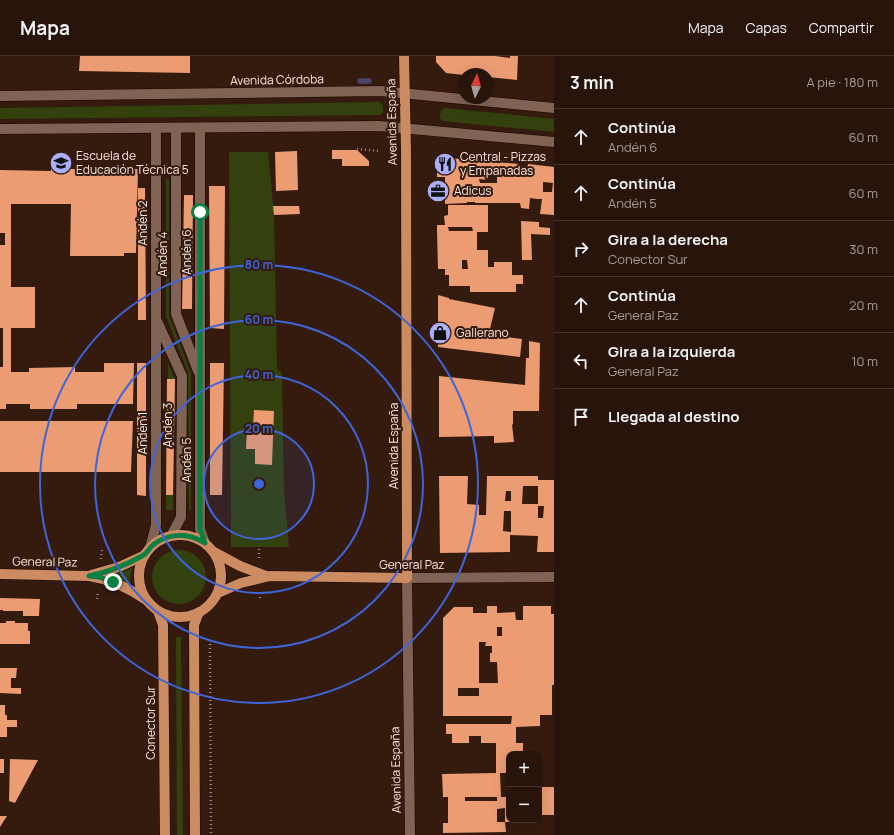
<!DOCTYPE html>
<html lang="es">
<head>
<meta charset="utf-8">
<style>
  body { margin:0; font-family:Manrope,sans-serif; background:#342118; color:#f1f3f6 }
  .controls { position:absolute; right:12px; bottom:12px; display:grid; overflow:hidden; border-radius:8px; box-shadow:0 4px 16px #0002 }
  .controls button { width:36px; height:36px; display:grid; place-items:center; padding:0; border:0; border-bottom:1px solid #44332b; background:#28140a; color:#f1f3f6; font:20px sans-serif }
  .compass { position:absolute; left:458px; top:12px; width:36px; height:36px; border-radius:50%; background:#28140a; box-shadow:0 4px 16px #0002; rotate:5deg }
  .stop { position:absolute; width:12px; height:12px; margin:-9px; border:3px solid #0b8043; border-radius:50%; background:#fff }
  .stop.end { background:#0b8043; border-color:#fff; box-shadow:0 1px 4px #0008 }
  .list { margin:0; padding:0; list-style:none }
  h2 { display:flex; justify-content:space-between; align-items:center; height:52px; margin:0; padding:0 16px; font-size:17px }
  h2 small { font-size:13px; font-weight:400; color:#a59e9c }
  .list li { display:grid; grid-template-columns:26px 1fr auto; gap:12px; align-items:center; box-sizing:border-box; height:56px; padding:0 16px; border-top:1px solid #44332b }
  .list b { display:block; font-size:15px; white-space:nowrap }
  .list p { margin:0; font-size:13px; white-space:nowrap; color:#a59e9c }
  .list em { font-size:13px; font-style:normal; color:#a59e9c }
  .icon { flex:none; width:22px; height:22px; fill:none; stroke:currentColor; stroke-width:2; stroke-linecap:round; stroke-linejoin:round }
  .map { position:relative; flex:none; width:554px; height:779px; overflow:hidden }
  header { display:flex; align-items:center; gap:24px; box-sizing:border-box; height:56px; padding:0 20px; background:#28140a; border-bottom:1px solid #44332b }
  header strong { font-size:19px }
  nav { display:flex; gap:22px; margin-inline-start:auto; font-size:14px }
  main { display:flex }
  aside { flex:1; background:#28140a }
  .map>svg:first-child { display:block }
</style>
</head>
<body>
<header>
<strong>Mapa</strong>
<nav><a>Mapa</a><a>Capas</a><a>Compartir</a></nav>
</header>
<main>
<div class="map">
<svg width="554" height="779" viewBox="0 0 554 779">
  <rect width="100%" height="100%" fill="#351b0e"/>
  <g fill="#32410d">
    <path d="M379 46C383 48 383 51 383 56L380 59 0 63V52Z"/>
    <path d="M445 52 554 63V76L442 65C438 61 439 55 445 52Z"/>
    <polygon points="229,96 268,96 274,158 277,312 282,318 284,434 289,491 231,491"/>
    <polygon points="166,123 169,123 169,259 191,317 191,454 189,454 188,317 166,260"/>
    <polygon points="168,307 175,323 173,454 166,454"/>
    <circle cx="179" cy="521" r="27"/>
    <polygon points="132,512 130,522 131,530 102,520 116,518"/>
    <polygon points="176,581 181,581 183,779 177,779"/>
  </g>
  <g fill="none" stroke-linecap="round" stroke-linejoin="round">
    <polyline stroke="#4a4569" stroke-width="5.5" points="360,25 369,25"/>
  </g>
  <g fill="#eb9c73" fill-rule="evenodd">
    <polygon points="80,0 190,0 190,17 79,15"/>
    <polygon points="436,0 495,0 510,2 510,0 518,0 517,24 488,21 488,18 464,19 446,17 436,6"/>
    <polygon points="332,94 357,94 369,105 369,110 342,110 342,103 332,103"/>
    <polygon points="297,95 298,134 276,135 275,96"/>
    <path d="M449 102 519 108V114L527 115 528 108 554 111V159L540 158 542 143H537L530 142 529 153 521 152 520 147H475V146H467V147L445 148V121H437V113ZM488 120H497V127H480L479 123 488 124ZM543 126 553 127 552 136H543Z"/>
    <polygon points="51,104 71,105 71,113 138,113 136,197 124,197 124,200 70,200 71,148 11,148 11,231 35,231 35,272 11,272 11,316 29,316 29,312 75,311 75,316 104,316 104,307 134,307 133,348 77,348 77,353 30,353 30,348 6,348 6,353 0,353 0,311 3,311 3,272 0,272 0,189 5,189 5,177 0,177 0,114 51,115"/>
    <polygon points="209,130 225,130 224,273 210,272"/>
    <polygon points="138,132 145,132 146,264 138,264"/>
    <polygon points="184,139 193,139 192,253 182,253"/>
    <path d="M448 149H488V176H477V194H488V211H494V206H512V219H523V228H516V236H470V230H449V219H445V213H438L437 175V169H445L444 160 448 159ZM448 171H472L473 175H449ZM462 204H467L468 213H462Z"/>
    <polygon points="273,150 299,150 300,158 274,159"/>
    <polygon points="521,165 539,166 539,171 550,172 550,179 531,178 532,204 522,204"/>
    <polygon points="438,239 449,242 449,243 495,252 490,273 498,275 497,280 522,283 520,301 438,291"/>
    <polygon points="529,285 540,287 539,355 513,355 513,369 512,368 514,386 494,387 494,380 439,381 439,320 525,329 526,302 529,302"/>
    <polygon points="137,307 146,307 146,440 137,439"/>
    <polygon points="210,307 224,307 222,439 210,439"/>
    <polygon points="167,323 175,323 173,439 166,439"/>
    <polygon points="254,354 274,355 272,409 255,408 255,393 246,393 247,372 253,372"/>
    <polygon points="0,365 133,365 131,416 0,416"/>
    <path d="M439 420H468L467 448 479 449V459H486L487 420H538V424H554V496H537L538 480 510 479V496L440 497ZM523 430H538V448H522ZM506 435H511V445H505ZM538 450H544L543 462H538ZM504 455H511V476L503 475Z"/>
    <polygon points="0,542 40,543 39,560 23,560 23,555 3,555 3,554 0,554"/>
    <path d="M487 550H497V557L515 556 516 564H523V550H551V558H554V629H552V659H540V670L516 671V687H523V698H509V717H500L501 741H509V764H522V766H505L506 776 443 777V767H448V741H443L442 718 496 717V687H481V680H469V687H452V678H446V668H511L512 660H443V562L454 551H473V557H487ZM497 571H502V580H497ZM479 586H486L485 590H492V597H490V606H497L498 627H479ZM458 632H479V640H458ZM465 741H497V745H465ZM505 752V766H497V753Z"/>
    <polygon points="6,565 15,565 15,567 28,567 28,575 30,575 30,588 0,588 0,567 6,567"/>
    <polygon points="0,612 17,612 16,622 11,622 11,632 21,632 21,638 0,637"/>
    <polygon points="0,649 5,649 5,659 7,659 7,664 17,664 17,671 7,671 7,681 0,681"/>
    <rect x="0" y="703" width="4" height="14"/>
    <polygon points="10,703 38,704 15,747 9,745"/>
    <rect x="539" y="731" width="15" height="28"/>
    <polygon points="0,760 7,760 0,771"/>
  </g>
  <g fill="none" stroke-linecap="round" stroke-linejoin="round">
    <g stroke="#1b0500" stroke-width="11">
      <g id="lane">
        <polyline points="176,72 176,258 198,315"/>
        <polyline points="200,72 200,473 205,487"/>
        <polyline points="157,265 182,320 181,461 171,480"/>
        <polyline points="150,492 156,469 156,72"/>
      </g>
    </g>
    <g stroke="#1b0500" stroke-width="11">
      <polyline id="street" points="407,522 554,521"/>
    </g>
    <g stroke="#1b0500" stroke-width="11">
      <g id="secondary">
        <polyline points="0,40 381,35 554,52"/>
        <polyline points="0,73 379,70 554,86"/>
        <polyline points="407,522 410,779"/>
      </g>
    </g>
    <g stroke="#1b0500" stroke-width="11">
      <g id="primary">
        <circle cx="180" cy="520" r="41"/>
        <polyline points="214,496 240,510 266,520"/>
        <path d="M0 518 89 520C109 523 129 532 146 544"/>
        <polyline points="91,519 119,511 145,499"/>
        <polyline points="218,537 241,527 270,520 407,522 406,95 404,0"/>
        <polyline points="158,555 163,569 165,779"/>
        <polyline points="195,779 194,569 199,556"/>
      </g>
    </g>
    <g stroke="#9e897e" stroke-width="2.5" stroke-dasharray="1 3" stroke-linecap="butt">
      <polyline points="357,93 381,95"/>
      <polyline points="259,493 259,502"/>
      <polyline points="101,503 102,493"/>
      <polyline points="260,537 260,545"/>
      <polyline points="97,543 98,536"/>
      <polyline points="210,584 211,779"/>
    </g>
    <use href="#lane" stroke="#816354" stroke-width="10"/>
    <use href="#street" stroke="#816354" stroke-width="10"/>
    <use href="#secondary" stroke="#816354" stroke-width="10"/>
    <use href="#primary" stroke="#cc8b61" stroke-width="10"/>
  </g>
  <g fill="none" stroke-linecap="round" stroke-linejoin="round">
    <path stroke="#0b8043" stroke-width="5" d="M113 526 99 521 89 520C108 516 126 509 142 500 147 498 149 492 153 489 169 476 188 477 205 487L200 473V156"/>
  </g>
  <circle cx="259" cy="428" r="55" fill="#3e65d9" fill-opacity=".12"/>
  <g fill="none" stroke="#3e65d9" stroke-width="2">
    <circle cx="259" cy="428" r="55"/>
    <circle cx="259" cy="428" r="109"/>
    <circle cx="259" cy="428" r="164"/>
    <circle cx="259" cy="428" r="219"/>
  </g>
  <defs>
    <g id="school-disc" transform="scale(1.15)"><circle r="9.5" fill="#abaffb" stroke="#351b0e"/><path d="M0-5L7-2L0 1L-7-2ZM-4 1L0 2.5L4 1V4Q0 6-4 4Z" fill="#111"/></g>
    <g id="restaurant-disc" transform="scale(1.15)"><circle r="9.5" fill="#abaffb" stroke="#351b0e"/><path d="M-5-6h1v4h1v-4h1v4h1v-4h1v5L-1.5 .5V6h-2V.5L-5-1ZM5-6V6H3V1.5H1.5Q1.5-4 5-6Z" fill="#111"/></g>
    <g id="office-disc" transform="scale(1.15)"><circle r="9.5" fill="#abaffb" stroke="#351b0e"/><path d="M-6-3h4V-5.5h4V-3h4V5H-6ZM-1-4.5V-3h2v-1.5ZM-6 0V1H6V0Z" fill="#111"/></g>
    <g id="shop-disc" transform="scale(1.15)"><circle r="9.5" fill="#abaffb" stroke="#351b0e"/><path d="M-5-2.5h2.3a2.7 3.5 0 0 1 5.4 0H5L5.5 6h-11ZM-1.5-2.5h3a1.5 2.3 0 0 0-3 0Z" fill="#111"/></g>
  </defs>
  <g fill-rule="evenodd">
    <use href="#school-disc" x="61" y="107"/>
    <use href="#restaurant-disc" x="445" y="108"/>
    <use href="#office-disc" x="438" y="135"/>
    <use href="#shop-disc" x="440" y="277"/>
  </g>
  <g text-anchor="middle" stroke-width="4" stroke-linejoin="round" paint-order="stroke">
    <g font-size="12" fill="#f8e6dd" stroke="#351b0e">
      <text transform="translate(277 24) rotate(-1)" y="4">Avenida Córdoba</text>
      <text transform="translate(392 66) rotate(-91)" y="4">Avenida España</text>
      <text transform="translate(143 167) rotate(-90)" y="4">Andén 2</text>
      <text transform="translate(187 196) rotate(-90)" y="4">Andén 6</text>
      <text transform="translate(163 198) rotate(-90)" y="4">Andén 4</text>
      <text transform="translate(168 369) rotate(-90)" y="4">Andén 3</text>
      <text transform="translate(143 377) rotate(-90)" y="4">Andén 1</text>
      <text transform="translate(394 390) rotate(-90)" y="4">Avenida España</text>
      <text transform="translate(187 404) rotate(-90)" y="4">Andén 5</text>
      <text transform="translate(45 506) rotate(1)" y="4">General Paz</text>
      <text x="412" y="513">General Paz</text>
      <text transform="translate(151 667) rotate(-90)" y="4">Conector Sur</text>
      <text transform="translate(396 714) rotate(-91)" y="4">Avenida España</text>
    </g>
    <g font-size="12" fill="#f8e6dd" stroke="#351b0e" text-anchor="start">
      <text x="76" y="104">Escuela de<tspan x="76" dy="14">Educación Técnica 5</tspan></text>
      <text x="460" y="105">Central - Pizzas<tspan x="460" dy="14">y Empanadas</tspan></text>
      <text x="454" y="139">Adicus</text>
      <text x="456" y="281">Gallerano</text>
    </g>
  </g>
  <circle cx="259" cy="428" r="6" fill="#3e65d9" stroke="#351b0e" stroke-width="2"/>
  <g font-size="12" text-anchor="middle" font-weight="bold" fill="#3e65d9" stroke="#351b0e" stroke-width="4" stroke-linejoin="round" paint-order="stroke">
    <text x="259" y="213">80 m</text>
    <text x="259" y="268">60 m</text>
    <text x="259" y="323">40 m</text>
    <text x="259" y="377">20 m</text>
  </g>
</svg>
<div class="controls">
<button>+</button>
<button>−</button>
</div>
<svg class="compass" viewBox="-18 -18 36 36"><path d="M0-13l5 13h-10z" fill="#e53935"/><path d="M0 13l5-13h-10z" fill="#a59e9c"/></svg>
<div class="stop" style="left:200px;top:156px"></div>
<div class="stop end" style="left:113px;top:526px"></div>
</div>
<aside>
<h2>3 min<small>A pie · 180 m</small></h2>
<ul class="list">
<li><svg class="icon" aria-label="ahead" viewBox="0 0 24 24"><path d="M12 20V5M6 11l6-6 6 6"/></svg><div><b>Continúa</b><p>Andén 6</p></div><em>60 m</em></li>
<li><svg class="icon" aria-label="ahead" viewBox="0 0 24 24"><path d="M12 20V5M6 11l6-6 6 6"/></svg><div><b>Continúa</b><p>Andén 5</p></div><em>60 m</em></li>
<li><svg class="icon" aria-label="right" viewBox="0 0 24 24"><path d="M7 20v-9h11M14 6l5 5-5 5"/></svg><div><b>Gira a la derecha</b><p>Conector Sur</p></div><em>30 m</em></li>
<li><svg class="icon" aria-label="ahead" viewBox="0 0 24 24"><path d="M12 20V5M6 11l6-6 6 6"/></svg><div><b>Continúa</b><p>General Paz</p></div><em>20 m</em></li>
<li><svg class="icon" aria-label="left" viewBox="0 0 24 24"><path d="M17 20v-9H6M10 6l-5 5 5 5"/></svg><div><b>Gira a la izquierda</b><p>General Paz</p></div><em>10 m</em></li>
<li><svg class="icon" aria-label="arrive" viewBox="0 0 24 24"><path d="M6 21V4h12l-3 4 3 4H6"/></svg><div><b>Llegada al destino</b></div></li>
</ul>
</aside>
</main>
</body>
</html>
